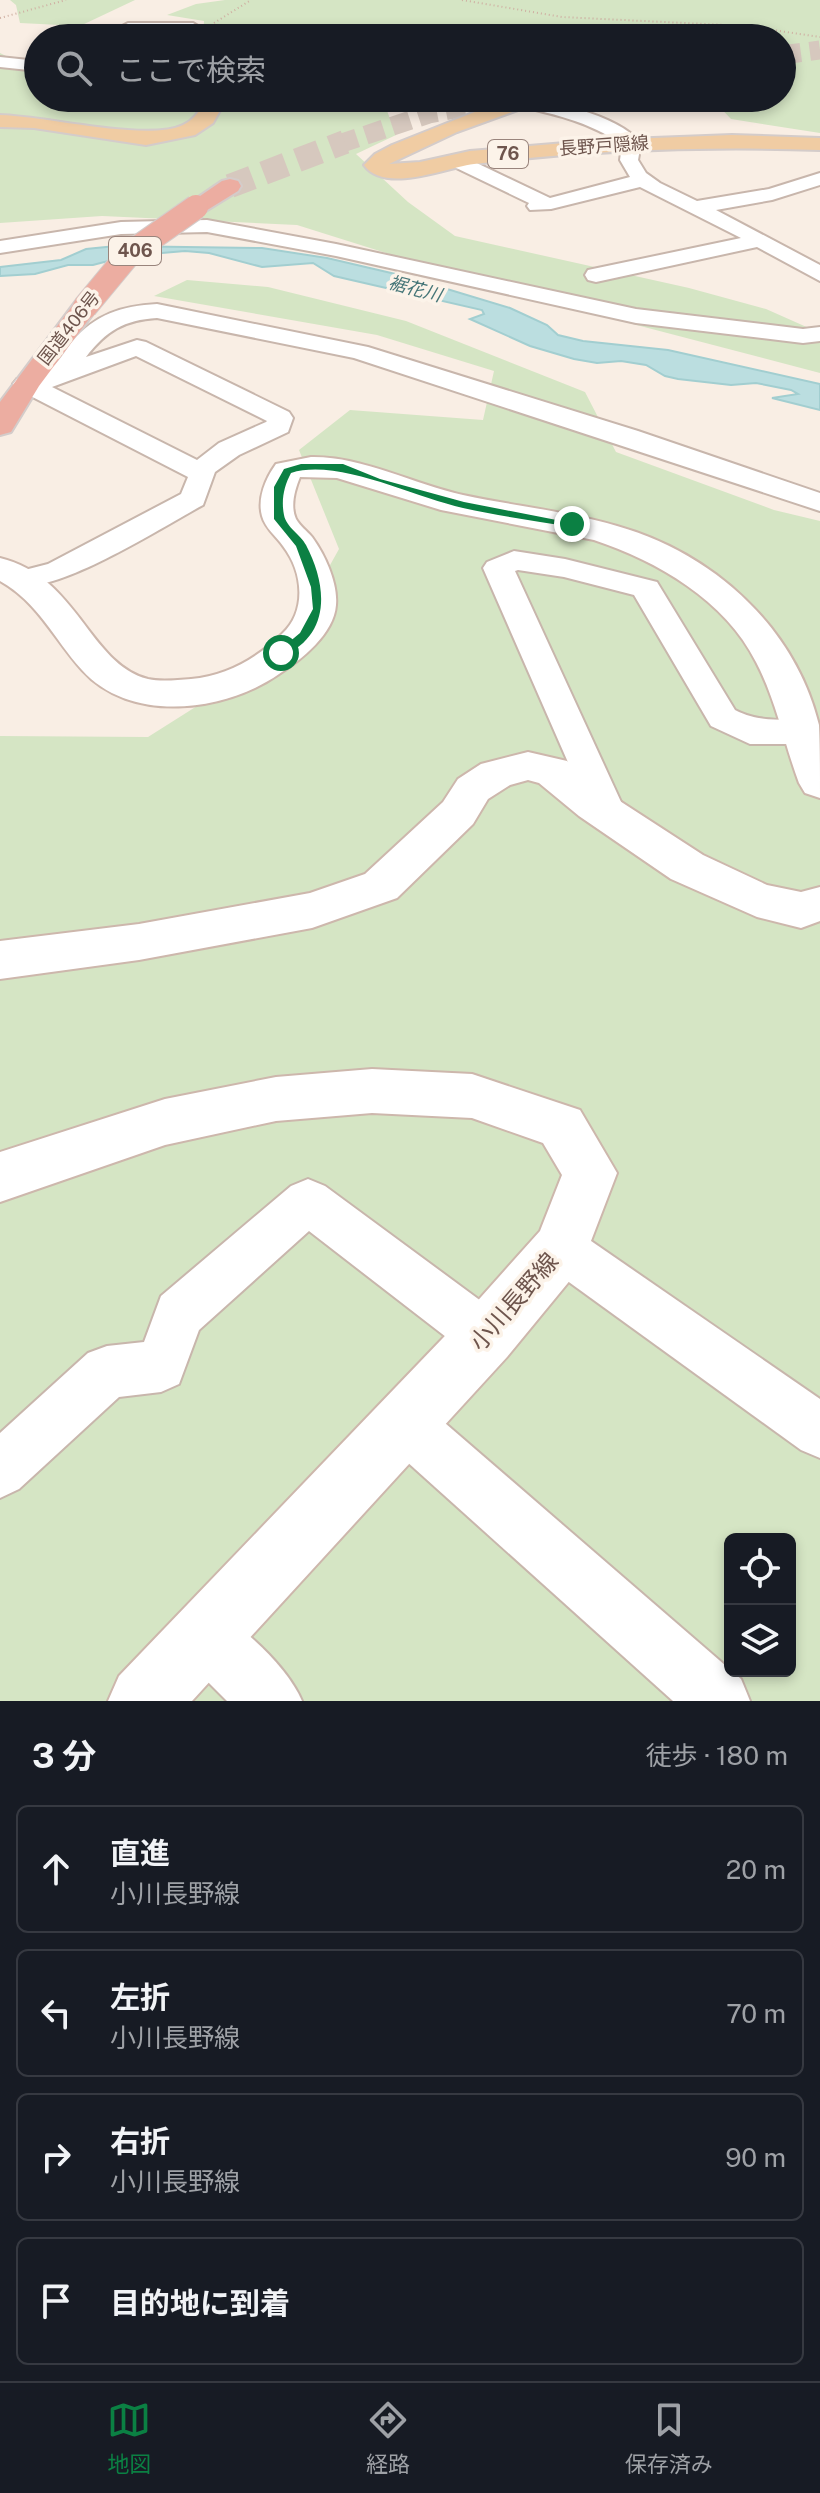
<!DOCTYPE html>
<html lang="ja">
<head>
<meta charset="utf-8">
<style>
  body { margin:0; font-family:"Public Sans","Noto Sans JP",sans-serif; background:#20242c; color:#f1f3f6 }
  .controls { position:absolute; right:24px; bottom:24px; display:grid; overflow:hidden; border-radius:12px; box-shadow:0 4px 12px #0003 }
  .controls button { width:72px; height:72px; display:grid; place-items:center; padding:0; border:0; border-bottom:2px solid #363941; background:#171b24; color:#f1f3f6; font:40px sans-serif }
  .stop { position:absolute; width:24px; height:24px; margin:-18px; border:6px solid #0b8043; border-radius:50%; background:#fff }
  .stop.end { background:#0b8043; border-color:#fff; box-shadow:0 2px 8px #0008 }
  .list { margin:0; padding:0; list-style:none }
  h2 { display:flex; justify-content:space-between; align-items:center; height:104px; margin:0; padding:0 32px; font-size:34px }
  h2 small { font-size:26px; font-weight:400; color:#9ea1a6 }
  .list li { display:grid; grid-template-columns:52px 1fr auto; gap:24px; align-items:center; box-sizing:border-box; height:128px; margin:0 16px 16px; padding:0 16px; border:2px solid #363941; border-radius:12px }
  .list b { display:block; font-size:30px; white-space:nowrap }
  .list p { margin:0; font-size:26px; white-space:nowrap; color:#9ea1a6 }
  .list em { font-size:26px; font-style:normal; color:#9ea1a6 }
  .icon { flex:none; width:44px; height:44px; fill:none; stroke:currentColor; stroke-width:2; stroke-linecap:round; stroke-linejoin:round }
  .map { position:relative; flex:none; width:820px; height:1701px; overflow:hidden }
  .search { position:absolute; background:#171b24; box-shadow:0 4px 12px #0003; left:24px; right:24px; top:24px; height:88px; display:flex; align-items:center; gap:20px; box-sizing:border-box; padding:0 28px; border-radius:44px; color:#9ea1a6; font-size:30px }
  .sheet { height:680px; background:#171b24 }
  nav { display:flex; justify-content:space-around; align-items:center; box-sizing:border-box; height:112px; border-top:2px solid #363941; background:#171b24; font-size:22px; color:#9ea1a6 }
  nav a { display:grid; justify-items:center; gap:4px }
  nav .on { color:#0b8043 }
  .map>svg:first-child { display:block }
</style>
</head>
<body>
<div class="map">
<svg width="820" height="1701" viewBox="0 0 820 1701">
  <rect width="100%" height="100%" fill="#f9eee4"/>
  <g fill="#d5e5c4" fill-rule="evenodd">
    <polygon points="10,0 135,0 80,26 20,23 16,5"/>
    <polygon points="225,0 820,0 820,133 731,119 711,98 782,98 782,38 203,38 204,21 167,15 196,4"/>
    <polygon points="0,53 14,60 38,58 38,98 361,98 364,104 386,108 396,135 356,154 408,202 455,236 689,288 766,309 820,333 820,373 510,292 297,225 102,216 0,223"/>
    <path d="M187 280 268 287 406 321 585 392 616 452 774 510 820 521V1701H0V736L148 737 281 653 339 549 299 450 350 410 483 420 494 371 377 335 154 296ZM730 1539H790V1671H730Z"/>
  </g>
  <polygon fill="#bbdee0" stroke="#a2ced0" stroke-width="2" points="116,246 262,248 327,258 404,276 510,308 547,325 558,335 583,341 668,350 820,384 820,410 772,398 798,394 791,390 756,383 731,385 678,379 665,376 646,365 621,361 597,363 574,359 530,346 470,319 484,314 482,310 334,276 313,263 262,267 209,253 185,251 127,256 93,265 68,265 35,274 0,276 0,267 61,260 86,249"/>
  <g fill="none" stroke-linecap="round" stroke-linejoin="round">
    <g stroke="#d6c8be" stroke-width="19" stroke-dasharray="19 9" stroke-linecap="butt">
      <polyline points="782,55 820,50"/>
      <polyline points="339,144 429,114 510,98"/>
    </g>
    <polyline stroke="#d6c8be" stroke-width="24" stroke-dasharray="24 12" stroke-linecap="butt" points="230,186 345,142"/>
    <g stroke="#c8b6ac" stroke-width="4">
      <g id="street">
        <polygon points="128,23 193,23 201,28 193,33 131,33 120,38 100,38"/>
        <polygon points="0,57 38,61 38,71 0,67"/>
        <path d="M509 98C545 98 617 114 641 143L638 160 646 173 660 183 697 201 769 189 820 173V185L772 200 716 210 820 265V281L757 247 596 282 588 280 585 275 588 270 741 238 640 187 551 209 530 210 527 206 529 203 448 164 446 160 448 156H462L550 198 630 177 620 160 622 145C590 121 549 113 510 104Z"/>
        <polygon points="207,220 336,244 636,309 803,329 820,327 820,341 803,343 636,323 336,256 207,232 121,234 0,253 0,241 121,222"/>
        <path d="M157 304 368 347 638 431 820 493V511L354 358 157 318C124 320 106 331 86 357L137 340 146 342 289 412 293 418 288 432 239 455 215 472 203 505C162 527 56 596 13 585L9 579 13 573 48 564 181 494 188 477 17 389 13 384 17 379C27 376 40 377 48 371 58 364 65 351 72 342 95 314 122 306 157 304ZM136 356 267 421 266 422 219 443 197 460 52 387Z"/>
        <path d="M514 551 565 559 657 582 735 710C765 725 783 716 813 724L818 732 813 740 801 744H750L711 726 634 595 564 577 518 570 515 571 627 815 621 824 608 828 595 824 483 568 487 562Z"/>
        <polygon points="308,1179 325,1186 504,1318 512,1336 504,1354 486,1361 468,1354 309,1231 199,1330 179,1384 161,1392 119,1397 19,1489 0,1498 0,1433 88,1353 107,1346 144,1342 161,1296 291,1186"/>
        <polygon points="561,1225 578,1232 820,1399 820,1458 801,1450 544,1264 536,1248 544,1232"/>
        <polygon points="404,1396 423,1404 741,1679 750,1701 673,1701 385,1442 377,1423 385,1404"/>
        <path d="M204 1606C239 1621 287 1666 302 1701H227L183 1657 174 1636 183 1615Z"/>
      </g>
    </g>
    <g stroke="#cdb7ac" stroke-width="4">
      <g id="secondary">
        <path d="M311 457C362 456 413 484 463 495 514 506 567 511 617 526 713 553 795 627 819 725 820 747 820 775 820 798L805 793 799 783C784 743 776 700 756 662 725 600 657 561 594 540L441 510 337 478 300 477C295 489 290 506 296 519 300 526 307 531 312 537 325 555 338 583 336 605 334 634 301 660 279 674 225 712 130 724 82 670 53 638 39 603 0 581V558C78 577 89 664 148 679 161 682 177 680 191 679 226 676 256 659 282 634 307 611 303 572 283 546 276 536 265 528 262 516 257 498 266 478 276 464Z"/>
        <polygon points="528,752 567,761 609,794 703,855 767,885 801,892 820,887 820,921 801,928 757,917 671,879 579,816 539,783 528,780 510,785 488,799 473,824 397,898 312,928 139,960 0,979 0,941 139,924 310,893 365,874 443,802 458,779 481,764"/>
        <polygon points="372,1069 472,1074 580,1110 617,1173 581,1267 507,1357 192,1701 108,1701 119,1676 465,1315 540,1231 562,1175 543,1143 472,1118 372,1113 276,1121 165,1145 0,1202 0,1152 165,1099 276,1077"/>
      </g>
    </g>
    <g stroke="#d4ccca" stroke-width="4">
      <g id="primary">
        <path d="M207 98H237L234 102 223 105 213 123 195 135 146 145 34 128 0 127V115C46 116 147 142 183 125 196 119 200 109 207 98Z"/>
        <path d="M273 98H374L371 102C352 107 286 112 273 98Z"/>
        <path d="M510 98H543L540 102 457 132 389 164 420 162 470 151 601 140 732 135 820 138V150C704 146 589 150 474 164 445 168 385 194 364 165L375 154 392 145Z"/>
      </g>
    </g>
    <g stroke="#d4ccca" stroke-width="4">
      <g id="highway">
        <polygon points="230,179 238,181 241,186 238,191 204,212 188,212 184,207 222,181"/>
        <polygon points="85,299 94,301 98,307 39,386 11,432 0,435 0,402 76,301"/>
      </g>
    </g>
    <g stroke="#cfafa2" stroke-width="2" stroke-dasharray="1 3" stroke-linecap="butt">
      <polyline points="462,0 562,17 746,26 820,37"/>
      <polyline points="0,18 66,0"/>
      <polyline points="214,23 251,0"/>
    </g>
    <use href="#street" fill="#fff" fill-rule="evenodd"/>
    <use href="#secondary" fill="#fff" fill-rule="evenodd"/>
    <use href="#primary" fill="#f0cca3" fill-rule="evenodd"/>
    <use href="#highway" fill="#ecada1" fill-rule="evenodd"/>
    <g stroke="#d4ccca" stroke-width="26" stroke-linecap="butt">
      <polyline id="highway-bridge" points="85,307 129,254 196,207"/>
    </g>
    <use href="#highway-bridge" stroke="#ecada1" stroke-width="24"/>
  </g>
  <path fill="#0b8043" d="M301 464H343L380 479 464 502 577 524 572 527C536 521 499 516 463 508 413 497 338 458 291 473 284 486 281 500 284 515 286 527 301 535 306 545 328 587 331 636 281 657L276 653 300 633 313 609 311 587 296 546 274 519V487L284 469Z"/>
  <g text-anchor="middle" stroke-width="7" stroke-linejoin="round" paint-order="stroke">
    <g font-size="18" fill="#6e554d" stroke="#fcf3e9">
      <text transform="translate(604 146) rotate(-4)" y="6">長野戸隠線</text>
      <text transform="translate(69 328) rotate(-52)" y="6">国道406号</text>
    </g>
    <g fill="#fcf3e9" stroke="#99847c" stroke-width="2">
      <rect x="488" y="140" width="40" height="28" rx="6"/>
      <rect x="109" y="237" width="52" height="28" rx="6"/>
    </g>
    <g font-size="18" font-weight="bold" fill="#6e554d">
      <text x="508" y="160">76</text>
      <text x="135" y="257">406</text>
    </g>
    <g font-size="18" font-style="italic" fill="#467678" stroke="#fcf3e9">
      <text transform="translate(415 289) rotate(15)" y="6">裾花川</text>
    </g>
    <g font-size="24" fill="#6e554d" stroke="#fcf3e9">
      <text transform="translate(514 1302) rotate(-49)" y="8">小川長野線</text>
    </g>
  </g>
</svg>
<div class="controls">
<button><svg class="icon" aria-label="locate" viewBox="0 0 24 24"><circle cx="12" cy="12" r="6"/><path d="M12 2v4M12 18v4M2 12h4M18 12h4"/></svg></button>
<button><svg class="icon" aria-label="layers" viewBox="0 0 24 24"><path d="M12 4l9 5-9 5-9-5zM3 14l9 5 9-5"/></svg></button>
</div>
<div class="stop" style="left:281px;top:653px"></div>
<div class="stop end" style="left:572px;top:524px"></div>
<div class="search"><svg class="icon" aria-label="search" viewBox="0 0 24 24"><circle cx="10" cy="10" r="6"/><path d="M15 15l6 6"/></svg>ここで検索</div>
</div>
<section class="sheet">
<h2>3 分<small>徒歩 · 180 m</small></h2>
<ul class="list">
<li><svg class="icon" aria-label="ahead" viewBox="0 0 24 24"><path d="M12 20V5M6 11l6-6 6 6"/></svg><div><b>直進</b><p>小川長野線</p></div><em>20 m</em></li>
<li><svg class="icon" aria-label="left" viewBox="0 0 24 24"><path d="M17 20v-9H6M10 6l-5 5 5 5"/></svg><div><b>左折</b><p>小川長野線</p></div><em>70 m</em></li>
<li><svg class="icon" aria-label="right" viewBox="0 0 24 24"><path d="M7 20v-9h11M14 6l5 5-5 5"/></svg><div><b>右折</b><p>小川長野線</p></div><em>90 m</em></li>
<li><svg class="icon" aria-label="arrive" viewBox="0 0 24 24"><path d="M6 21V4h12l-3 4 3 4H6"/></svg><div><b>目的地に到着</b></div></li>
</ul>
</section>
<nav>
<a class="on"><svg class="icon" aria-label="map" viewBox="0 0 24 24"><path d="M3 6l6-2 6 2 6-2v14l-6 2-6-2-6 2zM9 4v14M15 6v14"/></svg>地図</a>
<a><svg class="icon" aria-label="directions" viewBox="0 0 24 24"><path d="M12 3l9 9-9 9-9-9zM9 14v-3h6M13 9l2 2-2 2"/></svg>経路</a>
<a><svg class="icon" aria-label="saved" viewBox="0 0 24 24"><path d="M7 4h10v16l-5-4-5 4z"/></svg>保存済み</a>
</nav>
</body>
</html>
